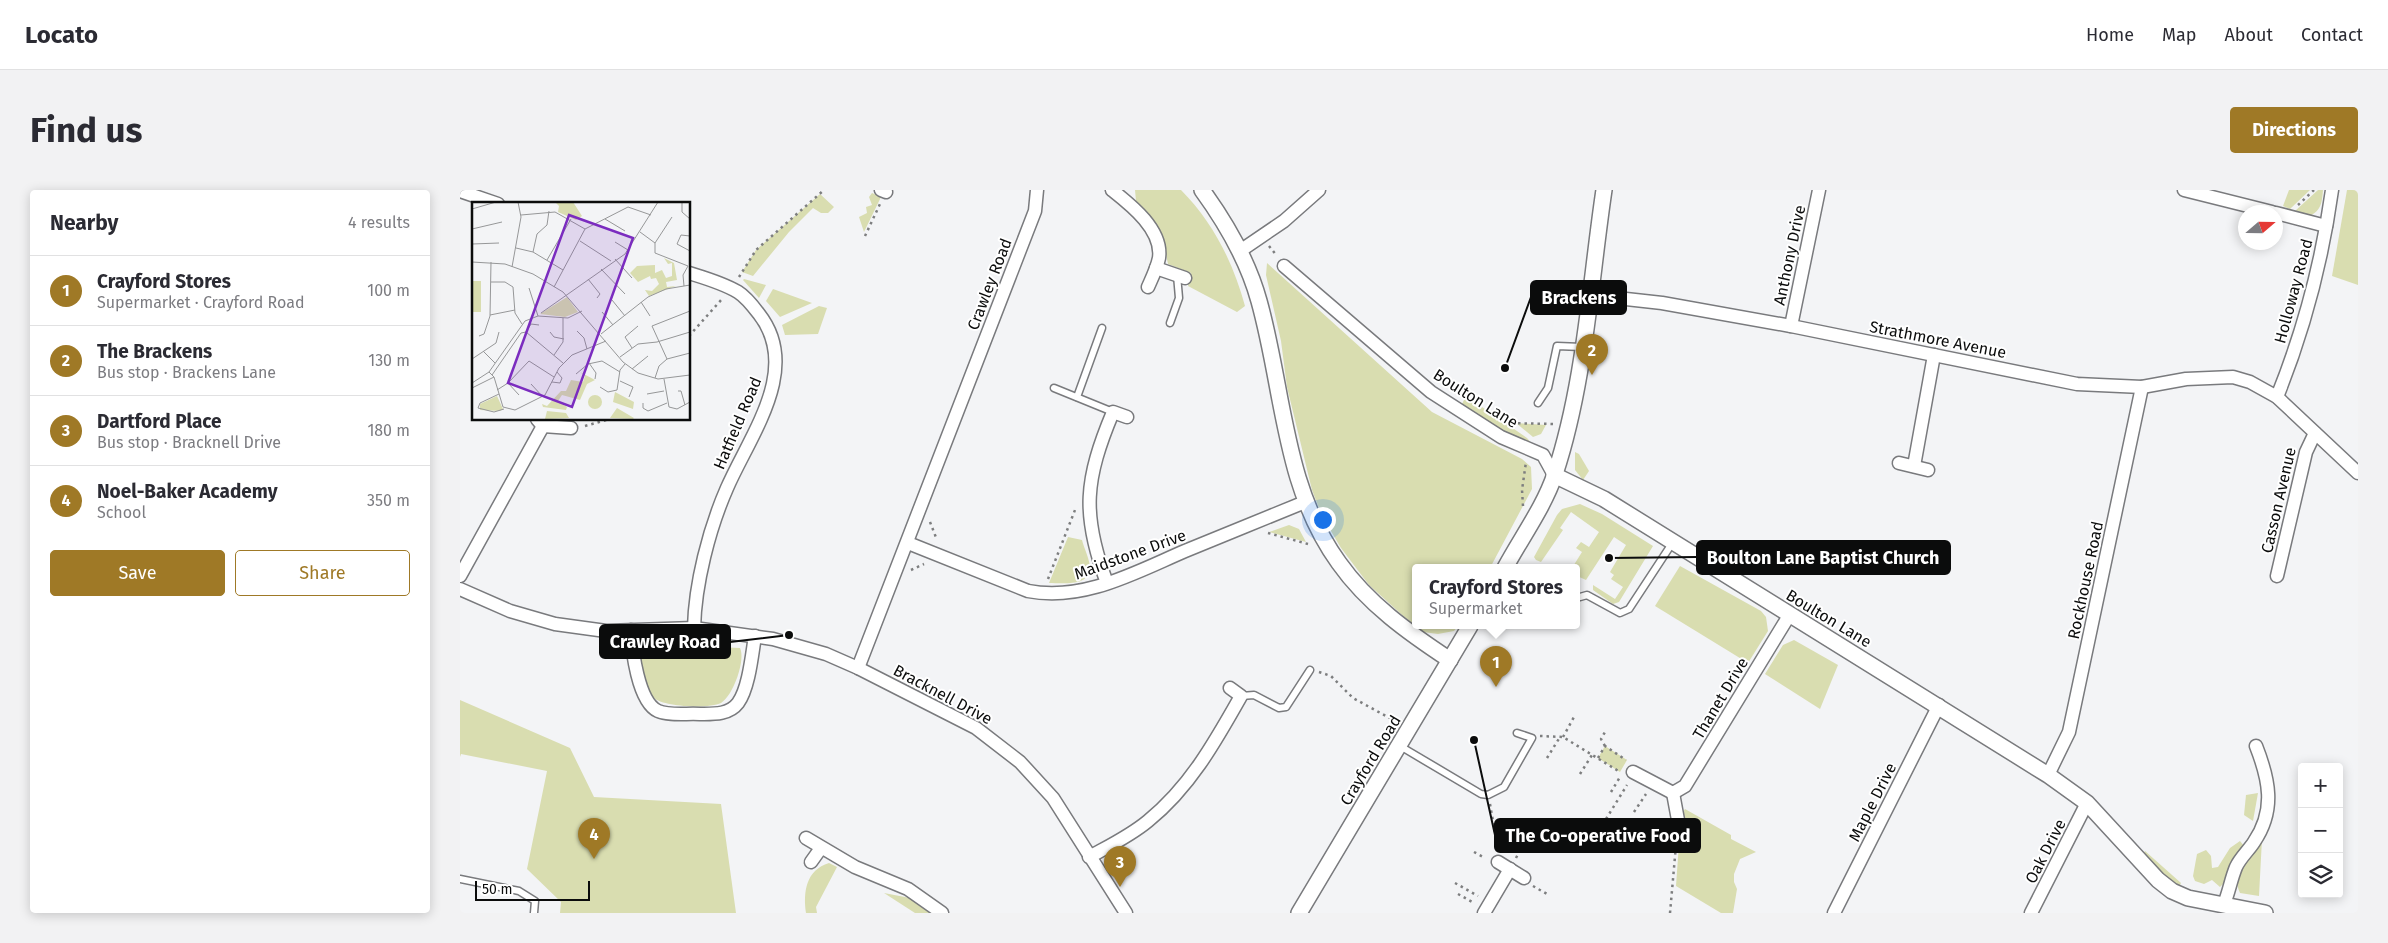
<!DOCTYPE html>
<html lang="en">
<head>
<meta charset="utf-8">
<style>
  body { margin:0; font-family:"Fira Sans",sans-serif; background:#f2f2f3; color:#2b2b33 }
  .controls { position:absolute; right:15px; bottom:15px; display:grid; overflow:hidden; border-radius:5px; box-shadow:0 2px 12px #0003 }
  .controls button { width:45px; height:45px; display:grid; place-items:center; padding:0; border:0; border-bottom:1px solid #e1e1e2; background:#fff; color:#2b2b33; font:25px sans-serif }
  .compass { position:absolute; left:1778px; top:15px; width:45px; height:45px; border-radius:50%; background:#fff; box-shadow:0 2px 12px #0003; rotate:70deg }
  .scale { position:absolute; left:15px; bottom:12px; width:115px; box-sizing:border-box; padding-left:5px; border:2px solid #0b0c0c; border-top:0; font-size:14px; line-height:18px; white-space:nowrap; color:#0b0c0c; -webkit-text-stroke:4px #fff; paint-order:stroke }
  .you { position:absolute; left:862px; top:329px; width:18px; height:18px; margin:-12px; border:4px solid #fff; border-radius:50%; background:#1a73e8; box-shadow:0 0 0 8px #1a73e833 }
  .badge { display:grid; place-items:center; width:32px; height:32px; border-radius:50%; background:#9f7926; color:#fff; font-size:16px; font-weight:700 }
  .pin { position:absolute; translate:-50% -41px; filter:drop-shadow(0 1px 2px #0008) }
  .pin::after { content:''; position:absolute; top:26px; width:18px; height:15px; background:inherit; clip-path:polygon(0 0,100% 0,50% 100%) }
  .popup { position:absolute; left:952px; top:374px; width:168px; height:65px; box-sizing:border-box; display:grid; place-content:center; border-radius:5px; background:#fff; filter:drop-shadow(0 1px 4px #0005); font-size:16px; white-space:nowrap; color:#7c7c81 }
  .popup b { font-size:19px; color:#2b2b33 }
  .popup::after { content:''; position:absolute; left:50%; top:100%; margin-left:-10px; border:10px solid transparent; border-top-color:#fff }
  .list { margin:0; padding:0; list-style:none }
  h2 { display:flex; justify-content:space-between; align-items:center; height:65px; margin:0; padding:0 20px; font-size:21px }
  h2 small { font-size:16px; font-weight:400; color:#7c7c81 }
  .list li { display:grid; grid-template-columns:32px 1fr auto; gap:15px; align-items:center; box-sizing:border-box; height:70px; padding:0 20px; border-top:1px solid #e1e1e2 }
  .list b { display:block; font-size:19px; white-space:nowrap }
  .list p { margin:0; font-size:16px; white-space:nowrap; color:#7c7c81 }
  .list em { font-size:16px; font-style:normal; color:#7c7c81 }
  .actions { display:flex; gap:10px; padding:15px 20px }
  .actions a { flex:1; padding:11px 0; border:1px solid #9f7926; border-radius:5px; text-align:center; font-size:18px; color:#9f7926 }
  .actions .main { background:#9f7926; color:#fff }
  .icon { flex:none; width:28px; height:28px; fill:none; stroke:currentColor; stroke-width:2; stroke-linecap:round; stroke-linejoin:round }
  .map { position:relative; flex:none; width:1898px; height:723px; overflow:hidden; border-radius:5px }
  header { display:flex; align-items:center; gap:30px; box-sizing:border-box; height:70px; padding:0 25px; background:#fff; border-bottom:1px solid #e1e1e2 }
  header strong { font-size:24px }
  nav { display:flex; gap:28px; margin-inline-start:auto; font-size:18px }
  .intro { display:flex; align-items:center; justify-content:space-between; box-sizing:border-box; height:120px; padding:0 30px }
  h1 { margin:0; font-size:35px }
  .button { padding:12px 22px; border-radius:5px; background:#9f7926; color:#fff; font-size:18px; font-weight:700 }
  main { display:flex; gap:30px; padding:0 30px }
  aside { flex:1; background:#fff; border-radius:5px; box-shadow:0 2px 12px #0003 }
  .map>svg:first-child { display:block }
</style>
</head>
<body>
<header>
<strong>Locato</strong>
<nav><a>Home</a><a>Map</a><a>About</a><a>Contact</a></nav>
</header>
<div class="intro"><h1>Find us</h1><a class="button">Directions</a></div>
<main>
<aside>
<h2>Nearby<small>4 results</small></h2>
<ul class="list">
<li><span class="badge">1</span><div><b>Crayford Stores</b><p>Supermarket · Crayford Road</p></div><em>100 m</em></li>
<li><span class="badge">2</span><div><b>The Brackens</b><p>Bus stop · Brackens Lane</p></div><em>130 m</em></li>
<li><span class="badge">3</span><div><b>Dartford Place</b><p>Bus stop · Bracknell Drive</p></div><em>180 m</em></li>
<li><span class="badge">4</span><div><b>Noel-Baker Academy</b><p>School</p></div><em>350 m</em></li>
</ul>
<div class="actions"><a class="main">Save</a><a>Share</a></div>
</aside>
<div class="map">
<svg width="1898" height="723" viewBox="0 0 1898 723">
  <rect width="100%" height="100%" fill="#f3f4f6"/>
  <g fill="#d9ddb0">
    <path d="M675 0H721C753 32 773 72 785 116L777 122 728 96 731 83 708 74 703 50 676 11Z"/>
    <polygon points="1829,0 1850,0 1830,19 1823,16"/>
    <path d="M1858 0H1863C1862 11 1862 20 1850 26L1835 21Z"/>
    <polygon points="1887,0 1898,0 1898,95 1872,86"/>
    <polygon points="412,3 421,7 404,42 399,27 407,23 406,17 412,15 409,7"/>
    <polygon points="360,4 374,17 368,23 361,23 353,18 329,42 293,86 282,82 296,60"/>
    <polygon points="807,73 972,222 1062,269 1071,277 1072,299 1030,378 956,378 956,436 998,436 994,441 978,444 963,442 941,424 909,395 881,358 862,326 852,300 827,197 821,151 806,85"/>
    <polygon points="284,89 306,95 299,108 283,90"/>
    <polygon points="313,99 352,113 320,127 306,111"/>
    <polygon points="359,116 367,118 358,144 325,145 322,135"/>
    <polygon points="1006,206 1067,248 1071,253 1051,246 1002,214"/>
    <polygon points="1056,233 1086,235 1081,244 1073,247"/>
    <polygon points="1115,262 1119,264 1129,281 1123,290 1115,280"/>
    <polygon points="1120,314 1142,324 1193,356 1159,412 1153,414 1133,400 1133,395 1155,409 1163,397 1151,389 1154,385 1150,382 1166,355 1154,347 1126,390 1117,386 1116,388 1116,378 1102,378 1105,374 1112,378 1122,362 1116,358 1121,352 1129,357 1139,342 1111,322 1100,338 1103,340 1081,372 1076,370 1074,367 1097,325 1102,319"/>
    <polygon points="829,335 839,339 846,352 809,342"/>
    <path d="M608 347 622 350C624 358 630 370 630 378 630 397 601 393 589 393Z"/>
    <polygon points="1220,376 1301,421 1306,427 1308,441 1288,473 1195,416"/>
    <polygon points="1334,450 1378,475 1360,519 1305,484 1323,455"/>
    <path d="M182 454 280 458C286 470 273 506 261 513 249 519 204 517 194 508 188 501 186 492 184 483 181 473 176 463 182 454Z"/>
    <polygon points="0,510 110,558 134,607 261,614 276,723 100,723 101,712 67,679 87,581 1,564 0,567"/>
    <polygon points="1145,556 1167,570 1160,582 1138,568"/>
    <polygon points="1798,603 1793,631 1784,625 1786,605"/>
    <polygon points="1225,619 1271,645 1271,649 1296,662 1280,669 1274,684 1274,692 1277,699 1273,723 1261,723 1216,696 1220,639 1227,635 1223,622"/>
    <path d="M1802 649 1799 706 1780 703C1770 682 1790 665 1802 649Z"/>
    <polygon points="1780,651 1784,656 1768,689 1760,697 1752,690 1744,694 1735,691 1733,686 1737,664 1746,660 1751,666 1752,678 1758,677 1770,658"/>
    <polygon points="1685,661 1721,693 1719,697 1705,688 1683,665"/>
    <path d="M369 673 377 677 356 717 357 723H346C343 702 346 680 369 673Z"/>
    <polygon points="424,703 450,708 472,723 455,723"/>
  </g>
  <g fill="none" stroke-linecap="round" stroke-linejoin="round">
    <g stroke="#797a7d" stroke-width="9">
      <g id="service">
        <polyline points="710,133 719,108 717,85"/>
        <polyline points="594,198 653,222"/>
        <polyline points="617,207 642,138"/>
        <polyline points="1078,213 1088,198 1097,156 1122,157"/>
        <polyline points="1120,407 1127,405 1160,423 1169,419 1213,352"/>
        <polyline points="781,506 794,505 819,518 826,517 850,480"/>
        <polyline points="940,556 1021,604 1028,605 1044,597 1072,548 1057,543"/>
        <polyline points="0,689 59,701 75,711 74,723"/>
      </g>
    </g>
    <g stroke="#797a7d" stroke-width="15">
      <g id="minor">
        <polyline points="421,0 426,2"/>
        <path d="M652 0C671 15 703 40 699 68 697 78 692 88 688 97"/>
        <polyline points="1724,0 1812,22"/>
        <polyline points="0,1 38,14"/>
        <polyline points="1816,23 1866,36"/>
        <polyline points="780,61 824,31 859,0"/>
        <polyline points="824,76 971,202 1041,247 1083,265 1094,285"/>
        <polyline points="696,78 725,88"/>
        <path d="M229 83C245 88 263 93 278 102 286 107 293 116 299 124 342 179 290 245 267 298 249 339 235 394 234 438"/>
        <polyline points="1130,105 1202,113 1331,136 1617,194 1682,197 1726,189 1773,187 1790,192 1817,207 1898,283"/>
        <polyline points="1331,136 1359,0"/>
        <path d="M1817 207C1844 140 1862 72 1872 0"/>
        <polyline points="77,229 83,236 111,238"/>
        <polyline points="1439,273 1468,280"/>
        <polyline points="1454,276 1474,165"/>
        <path d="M448 353 568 401C623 412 676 382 725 361 765 345 805 328 845 312"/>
        <polyline points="0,386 83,236"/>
        <polyline points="1817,386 1846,262 1855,243"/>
        <path d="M647 393C621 324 625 289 653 222L667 227"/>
        <polyline points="0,399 50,421 95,434 146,441 234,438 313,449 366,464 398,478 516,538 560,572 593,608 666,723"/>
        <path d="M171 440C172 460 178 512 198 521 209 526 228 523 240 524 253 524 269 525 278 513 289 498 292 464 295 446"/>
        <polyline points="398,478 575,21 577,0"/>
        <polyline points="1173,582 1213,603 1225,596 1330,424"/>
        <polyline points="1588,585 1609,542 1682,197"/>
        <polyline points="1213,603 1218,630"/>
        <polyline points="346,648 395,677 448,699 482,723"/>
        <path d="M629 667C649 656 670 646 688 631 730 597 755 552 781 506L770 498"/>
        <polyline points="351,672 361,658"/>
        <polyline points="1038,672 1064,688"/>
        <path d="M1764 714C1769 702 1771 689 1776 677 1780 668 1789 660 1794 652 1816 620 1809 589 1796 556"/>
        <polyline points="1024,723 1050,679"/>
        <polyline points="1374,723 1479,515"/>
        <polyline points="1571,723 1627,613"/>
      </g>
    </g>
    <g stroke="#797a7d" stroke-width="18">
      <g id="tertiary">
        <path d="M742 0C766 33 788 71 799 111 824 200 823 296 879 373 908 414 949 443 990 470"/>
        <polyline points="1094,285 1144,309 1588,585 1627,613 1698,690 1712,701 1728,708 1805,723"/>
        <path d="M1045 378C1061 348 1084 317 1095 284 1125 193 1130 94 1144 0"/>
        <polyline points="839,723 1010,436"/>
      </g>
    </g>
    <g stroke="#7d7e7f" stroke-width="2.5" stroke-dasharray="2.5 4" stroke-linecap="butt">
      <polyline points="1838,15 1854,0"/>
      <polyline points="405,46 420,14"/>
      <polyline points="809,56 817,66"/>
      <polyline points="279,87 296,60 364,0"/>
      <polyline points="229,146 262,109"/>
      <polyline points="1045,233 1094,234"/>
      <polyline points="125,236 150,229"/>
      <polyline points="1063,316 1062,300 1066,272"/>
      <polyline points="470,332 477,350"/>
      <polyline points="808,343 848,354"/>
      <polyline points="451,380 464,374"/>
      <polyline points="588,389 615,320"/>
      <polyline points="859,482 871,486 893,508 937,532"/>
      <polyline points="1080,546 1103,547 1160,582"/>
      <polyline points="1103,547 1114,527"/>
      <polyline points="1145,556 1141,549 1145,542"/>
      <polyline points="1087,568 1100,547"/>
      <polyline points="1138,568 1145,556 1166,570"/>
      <polyline points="1120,584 1132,565"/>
      <polyline points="1151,602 1160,587"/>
      <polyline points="1030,614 1038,660"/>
      <polyline points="1174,622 1186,604"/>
      <polyline points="1146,629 1167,595"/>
      <polyline points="1014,662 1025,668"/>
      <polyline points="1056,668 1066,649"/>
      <polyline points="995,693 1018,706"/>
      <polyline points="1073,696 1087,704"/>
      <polyline points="998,704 1014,713"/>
      <polyline points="1210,723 1217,644"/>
    </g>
    <use href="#service" stroke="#fff" stroke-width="6"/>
    <use href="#minor" stroke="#fff" stroke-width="12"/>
    <use href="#tertiary" stroke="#fff" stroke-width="15"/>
  </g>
  <g text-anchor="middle" stroke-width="4" stroke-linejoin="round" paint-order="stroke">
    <g font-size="16" fill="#0b0c0c" stroke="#fff">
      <text transform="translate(1329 65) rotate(-78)" y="6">Anthony Drive</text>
      <text transform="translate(529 94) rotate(-69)" y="6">Crawley Road</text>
      <text transform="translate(1833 101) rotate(-75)" y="6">Holloway Road</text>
      <text transform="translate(1478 149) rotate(11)" y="6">Strathmore Avenue</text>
      <text transform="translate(1016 208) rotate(32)" y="6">Boulton Lane</text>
      <text transform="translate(277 233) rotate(-67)" y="6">Hatfield Road</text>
      <text transform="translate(1818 310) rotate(-77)" y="6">Casson Avenue</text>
      <text transform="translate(670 364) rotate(-20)" y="6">Maidstone Drive</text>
      <text transform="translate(1625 390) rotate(-78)" y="6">Rockhouse Road</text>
      <text transform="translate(1369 428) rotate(31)" y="6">Boulton Lane</text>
      <text transform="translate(483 504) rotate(28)" y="6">Bracknell Drive</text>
      <text transform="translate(1260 508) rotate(-59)" y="6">Thanet Drive</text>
      <text transform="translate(910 570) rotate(-59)" y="6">Crayford Road</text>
      <text transform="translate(1412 612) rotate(-63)" y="6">Maple Drive</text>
      <text transform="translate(1585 661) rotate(-63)" y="6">Oak Drive</text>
    </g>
  </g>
  <g transform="translate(12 12)">
    <rect width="218" height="218" fill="#f3f4f6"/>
    <path d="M83 0H101L110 14 104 18 86 10 87 4ZM192 56 202 61 205 78 194 80 195 85 204 84 177 94 173 88 180 89 187 82 184 76 179 77 178 74 166 80 158 71 165 64 183 63V71L190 68 194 76 200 74V61L196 62ZM0 79H9V110H0ZM95 95 106 110 93 115 68 112ZM108 170 123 178 115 182 108 198 90 193 86 199 95 205 94 208 71 205 70 202 75 204 89 189H94L99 178 111 180 113 174ZM143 190 162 200 161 207 141 200ZM116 200a7 7 0 1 1 14 0a7 7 0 1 1-14 0ZM25 194 31 207 28 209 8 208V202ZM145 206 162 216 161 217 138 216ZM75 209 94 211 97 216 73 217Z" fill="#d9ddb0"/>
    <path fill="none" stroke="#969798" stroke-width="1" d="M210 0V10L218 17M0 7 24 0M49 13 83 10 113 27M133 17 153 29M0 27 30 20M168 30 183 41 200 15M218 34 209 33 205 42 218 49M108 39 139 59M143 40 156 48M183 41V51L216 64 211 73 212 84M0 42 27 41M44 46 61 50 91 68M61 50 65 32 75 23 77 9M143 57 160 76M75 58 99 17M0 60 33 62 61 72 91 90 151 160 166 171 186 177 218 173M40 65 49 15 46 0M129 67 153 92M116 77 128 92 125 96M19 80H33L41 85 43 111 50 122M82 85 113 27 156 5 179 13M57 86 66 114M140 98 153 114M169 100 178 114M130 110 141 123M69 111 153 52 186 0M18 113 43 108M105 129 112 136 115 147M54 130 91 161M78 130 82 135 92 137M129 132 176 95 194 87 218 83M7 134 12 132 18 114 19 60M160 146 153 135 166 124M11 149 23 161M82 153 91 140V116M148 155 166 142 185 140 218 130M0 157 24 141 27 130M195 157 180 124 218 109M117 161 124 171 123 177M160 167 176 154M17 170 22 175 31 205 43 208 73 193 87 166 100 153 134 139M104 172 116 162 130 159 148 170M20 173 49 131 54 130 59 122 67 123M183 176 187 164 195 157 218 151M192 177 197 205 205 207 218 200M148 179 161 185 157 195M80 180 88 181 90 176 85 170M0 181 17 170 53 119 66 114 96 116 110 109M36 181 47 193M59 182 71 195M128 185 136 190 145 188 148 168 153 162M0 186 22 175M25 188 36 181 57 159 82 175M206 189H209L213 203M27 192 8 201 6 206 22 210 32 207M175 192 192 189M171 201V206L176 209 195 201"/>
    <path fill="#7b2cbf" fill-opacity="0.15" stroke="#7b2cbf" stroke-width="2.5" d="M97 13 161 36 100 205 36 181Z"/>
    <rect width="218" height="218" fill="none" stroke="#0b0c0c" stroke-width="2.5"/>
  </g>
  <path fill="none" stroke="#0b0c0c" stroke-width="2" d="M1045 178L1071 107M1149 368L1237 367M329 445L270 452M1014 550L1035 645"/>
  <g fill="#0b0c0c" stroke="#fff" stroke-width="2">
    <circle cx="1045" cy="178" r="5"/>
    <circle cx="1149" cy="368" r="5"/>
    <circle cx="329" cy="445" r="5"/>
    <circle cx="1014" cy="550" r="5"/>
  </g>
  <g fill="#0b0c0c" stroke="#0b0c0c" stroke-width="2">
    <rect x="1071" y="91" width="95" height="33" rx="5"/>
    <rect x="1237" y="351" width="253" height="33" rx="5"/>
    <rect x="140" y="435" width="130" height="33" rx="5"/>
    <rect x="1035" y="629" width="205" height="33" rx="5"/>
  </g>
  <g font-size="18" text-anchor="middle" font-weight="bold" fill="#fff">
    <text x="1119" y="114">Brackens</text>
    <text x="1363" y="374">Boulton Lane Baptist Church</text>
    <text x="205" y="458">Crawley Road</text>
    <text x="1138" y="652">The Co-operative Food</text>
  </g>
</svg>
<div class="controls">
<button>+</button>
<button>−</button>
<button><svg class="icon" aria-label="layers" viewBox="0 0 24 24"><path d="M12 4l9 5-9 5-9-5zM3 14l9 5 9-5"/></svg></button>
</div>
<svg class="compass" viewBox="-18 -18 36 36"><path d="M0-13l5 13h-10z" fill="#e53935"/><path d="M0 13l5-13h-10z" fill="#7c7c81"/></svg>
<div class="scale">50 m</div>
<div class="you"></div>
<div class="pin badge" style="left:1036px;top:497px">1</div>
<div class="popup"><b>Crayford Stores</b>Supermarket</div>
<div class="pin badge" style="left:1132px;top:185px">2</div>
<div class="pin badge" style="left:660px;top:697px">3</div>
<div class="pin badge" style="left:134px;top:669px">4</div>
</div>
</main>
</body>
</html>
